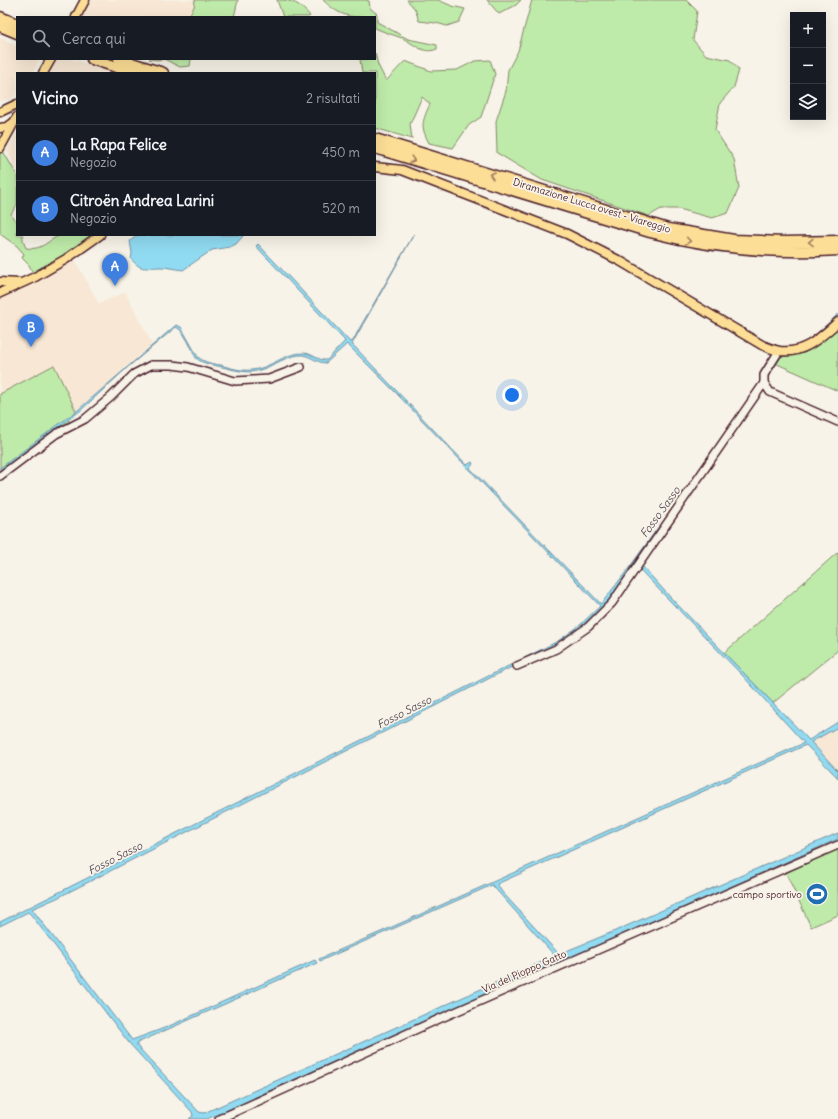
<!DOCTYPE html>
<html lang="it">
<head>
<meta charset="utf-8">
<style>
  body { margin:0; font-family:Delius,sans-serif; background:#242831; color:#f1f3f6 }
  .controls { position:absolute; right:12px; top:12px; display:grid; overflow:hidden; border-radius:0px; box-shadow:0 4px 16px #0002 }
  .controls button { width:36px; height:36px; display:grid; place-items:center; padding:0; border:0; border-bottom:1px solid #363941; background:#171b24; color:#f1f3f6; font:20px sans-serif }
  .you { position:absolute; left:512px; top:395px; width:14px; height:14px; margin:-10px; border:3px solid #fff; border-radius:50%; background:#1a73e8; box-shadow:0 0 0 6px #1a73e833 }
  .badge { display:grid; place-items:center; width:26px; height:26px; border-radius:50%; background:#b45309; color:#fff; font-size:13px; font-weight:700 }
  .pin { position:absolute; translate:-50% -33px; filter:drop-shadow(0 1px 2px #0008) }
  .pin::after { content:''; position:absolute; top:21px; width:14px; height:12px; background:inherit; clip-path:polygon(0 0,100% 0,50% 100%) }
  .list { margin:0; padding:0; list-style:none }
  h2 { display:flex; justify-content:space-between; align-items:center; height:52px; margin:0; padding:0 16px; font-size:17px }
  h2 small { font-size:13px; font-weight:400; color:#9ea1a6 }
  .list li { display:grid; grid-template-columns:26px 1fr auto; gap:12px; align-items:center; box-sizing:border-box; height:56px; padding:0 16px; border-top:1px solid #363941 }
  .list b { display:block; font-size:15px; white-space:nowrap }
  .list p { margin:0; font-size:13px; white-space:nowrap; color:#9ea1a6 }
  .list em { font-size:13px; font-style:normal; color:#9ea1a6 }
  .icon { flex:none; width:22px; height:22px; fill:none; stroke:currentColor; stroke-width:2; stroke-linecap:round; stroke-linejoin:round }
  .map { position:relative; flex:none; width:838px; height:1119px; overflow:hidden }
  .search { position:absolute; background:#171b24; box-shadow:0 4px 16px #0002; left:16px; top:16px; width:360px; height:44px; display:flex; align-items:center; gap:10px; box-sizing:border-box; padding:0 14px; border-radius:0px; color:#9ea1a6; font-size:15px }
  .panel { position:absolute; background:#171b24; box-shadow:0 4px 16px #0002; left:16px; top:72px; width:360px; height:164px; border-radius:0px }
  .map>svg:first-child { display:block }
</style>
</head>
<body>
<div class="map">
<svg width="838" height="1119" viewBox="0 0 838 1119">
  <rect width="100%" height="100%" fill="#f7f3e8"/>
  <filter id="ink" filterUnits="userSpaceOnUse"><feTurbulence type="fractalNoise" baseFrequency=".025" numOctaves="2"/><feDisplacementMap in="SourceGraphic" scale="8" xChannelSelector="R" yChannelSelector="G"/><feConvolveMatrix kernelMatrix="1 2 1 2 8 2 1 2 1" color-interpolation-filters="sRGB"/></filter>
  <g filter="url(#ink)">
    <g fill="#f7e7d4">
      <polygon points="86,0 195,0 194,7 188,17 81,17 78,15"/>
      <polygon points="0,38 17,46 17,59 39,59 33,73 17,73 17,92 11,99 0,101"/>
      <polygon points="56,59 71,59 116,73 49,73"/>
      <polygon points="17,132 17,171 7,151"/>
      <polygon points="72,255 99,304 125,292 152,344 76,411 54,365 0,394 0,293"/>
      <polygon points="838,727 838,771 811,742"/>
    </g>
    <g fill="#beeba9" stroke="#84856a">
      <polygon points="195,0 238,0 234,17 188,17 194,7"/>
      <path d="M277 0C293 0 299 3 310 16L309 17H283Z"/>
      <path d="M323 0H366L369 1 370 8 377 14V22L408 39 437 45V49C423 55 415 44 402 38 393 35 384 32 375 28V17C350 17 342 18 323 0Z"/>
      <polygon points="407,0 438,0 452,6 465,9 459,22 447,26 436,23 419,21 415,9"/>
      <polygon points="487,0 521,0 516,5 499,14"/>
      <polygon points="532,0 686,0 697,11 693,40 706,55 730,60 739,70 734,87 720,103 715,130 734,159 739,188 728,213 712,218 679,209 661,209 649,216 542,180 497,153 496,121 506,91 508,70 518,51"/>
      <path d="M375 53 378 65 386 81 405 61 431 71 457 70 475 61 490 60 495 74 481 117 469 125 453 148 429 143C420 126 422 122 430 104L422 97 410 124 412 139 375 128V73H362L360 59H375Z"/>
      <polygon points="149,59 191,59 190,66 180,67 164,59 157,60"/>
      <path d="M0 146 17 175V205L11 214 13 218 17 221V235H23V241L26 248C43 251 47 240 61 235 69 233 91 235 100 235L35 277 29 265 22 258 24 254 17 246 0 234Z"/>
      <path d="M838 326V391L775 363 778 356C810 357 815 345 838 326Z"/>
      <polygon points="54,365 76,411 67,420 75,424 0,476 0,394"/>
      <polygon points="838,552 838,650 773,703 724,653"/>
      <polygon points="838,849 838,915 811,927 786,873"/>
    </g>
    <g fill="#90dbf1" stroke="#7490a2">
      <path d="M414 234 352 344 467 465 472 462 473 464 470 468 601 604 643 550 694 479 608 602C592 619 575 632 555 645L57 898 32 909 132 1040 167 1027 315 960 317 963 137 1043V1046L199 1112 204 1113 555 956 492 885 320 961 319 959 383 931 804 743 742 675 639 569 642 566 671 598 809 740 838 722V727L811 742 838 771V778L806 745 497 884 502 892 559 954 615 931 838 833V839L207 1119H189L193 1116 192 1112 129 1043 32 916 28 912 0 926V922L558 641 579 626 600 606 398 395 347 344 326 363C316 363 309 354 299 355 282 357 267 371 250 372 241 372 231 369 222 367 213 365 203 364 196 358 192 350 184 330 176 327L128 367 80 411 0 472V468L78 410 176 325 181 327 198 357C204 362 212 364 221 365 230 368 241 371 251 370 270 369 285 352 304 353 312 353 318 361 327 360L345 341 256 246 258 244 350 342 353 341 359 329Z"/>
      <path d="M138 235H243V236L236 244 230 247 212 250 183 270C176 269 168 267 160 267 146 267 142 272 131 259L132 253 130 241Z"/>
    </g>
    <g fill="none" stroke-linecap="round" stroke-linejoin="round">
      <g stroke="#7490a2" stroke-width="2">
        <polyline points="820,332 838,315"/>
        <polyline points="767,377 783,353"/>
        <polyline points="629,569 659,527"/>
      </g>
      <g stroke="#4a1f2b" stroke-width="10">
        <g id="minor">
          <polyline points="779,351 764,375 764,383 770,392 838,422"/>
          <polyline points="0,476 56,434 85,419 111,397 134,374 151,365 172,365 188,367 235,381 269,379 301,367"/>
          <polyline points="517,666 556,649 588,627 612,603 764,383"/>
          <polyline points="219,1119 439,1019 838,845"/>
        </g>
      </g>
      <g stroke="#4a1f2b" stroke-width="11">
        <g id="major">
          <polyline points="76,17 85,0"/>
          <polyline points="43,73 51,59"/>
          <polyline points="0,112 17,104"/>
          <polyline points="0,128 7,127 13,123"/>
          <polyline points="0,148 17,117"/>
          <path d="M375 167 402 170 567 234 620 261 762 345C767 347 774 350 780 351 804 354 821 337 838 322"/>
          <polyline points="0,282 19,283"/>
          <polyline points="0,293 35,277 66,259 100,235"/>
        </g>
      </g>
      <g stroke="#4a1f2b" stroke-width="13">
        <g id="highway">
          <polyline points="0,17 17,24"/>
          <polyline points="0,26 17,33"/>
          <polyline points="92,59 135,73"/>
          <polyline points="119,59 163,73"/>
          <polyline points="375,139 668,229 734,240 785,242 838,241"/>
          <path d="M375 148 650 232C711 248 775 254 838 250"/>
        </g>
      </g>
      <use href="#minor" stroke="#f7f3e8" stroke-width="7"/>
      <use href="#major" stroke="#fdde96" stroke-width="8"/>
      <use href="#highway" stroke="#fdde96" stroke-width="10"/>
    </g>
    <defs><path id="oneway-chevron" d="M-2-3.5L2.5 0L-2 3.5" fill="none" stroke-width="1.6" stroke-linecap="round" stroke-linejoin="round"/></defs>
    <g stroke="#a47e60">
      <use href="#oneway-chevron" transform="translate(412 160) rotate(18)"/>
      <use href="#oneway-chevron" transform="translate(492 175) rotate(-163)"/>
      <use href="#oneway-chevron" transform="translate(688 241) rotate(9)"/>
      <use href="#oneway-chevron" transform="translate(811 242) rotate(179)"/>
    </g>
  </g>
  <defs>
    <g id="stadium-disc" transform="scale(1.15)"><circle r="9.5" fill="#1f6fb2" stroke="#f7f3e8"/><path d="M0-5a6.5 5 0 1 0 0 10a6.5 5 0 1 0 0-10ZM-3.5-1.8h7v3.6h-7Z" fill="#fff"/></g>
  </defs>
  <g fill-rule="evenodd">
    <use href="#stadium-disc" x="817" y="894"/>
  </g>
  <g text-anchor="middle" stroke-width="3.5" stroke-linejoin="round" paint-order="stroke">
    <g font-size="10" fill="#4a1f2b" stroke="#f7f3e8">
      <text transform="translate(592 205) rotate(17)" y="4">Diramazione Lucca ovest - Viareggio</text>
      <text transform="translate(524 971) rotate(-24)" y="4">Via del Pioppo Gatto</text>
    </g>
    <g font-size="10" fill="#4a1f2b" stroke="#f7f3e8" text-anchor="end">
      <text x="802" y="898">campo sportivo</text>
    </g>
    <g font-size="11" font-style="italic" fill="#5c4e5c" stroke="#f7f3e8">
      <text transform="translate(660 512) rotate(-54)" y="4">Fosso Sasso</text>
      <text transform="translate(404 712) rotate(-27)" y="4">Fosso Sasso</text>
      <text transform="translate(115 858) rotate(-27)" y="4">Fosso Sasso</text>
    </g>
  </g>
</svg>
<div class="controls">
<button>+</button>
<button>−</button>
<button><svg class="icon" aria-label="layers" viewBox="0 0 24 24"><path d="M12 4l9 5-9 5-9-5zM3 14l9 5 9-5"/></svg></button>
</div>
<div class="you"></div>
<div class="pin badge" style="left:115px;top:286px;background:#3f7fe0">A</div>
<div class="pin badge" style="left:31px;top:347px;background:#3f7fe0">B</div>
<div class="search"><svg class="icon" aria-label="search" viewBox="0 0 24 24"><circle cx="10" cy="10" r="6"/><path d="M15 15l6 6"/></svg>Cerca qui</div>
<section class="panel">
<h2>Vicino<small>2 risultati</small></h2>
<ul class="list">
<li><span class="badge" style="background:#3f7fe0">A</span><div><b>La Rapa Felice</b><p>Negozio</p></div><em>450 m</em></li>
<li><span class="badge" style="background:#3f7fe0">B</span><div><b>Citroën Andrea Larini</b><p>Negozio</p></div><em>520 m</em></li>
</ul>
</section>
</div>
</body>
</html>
